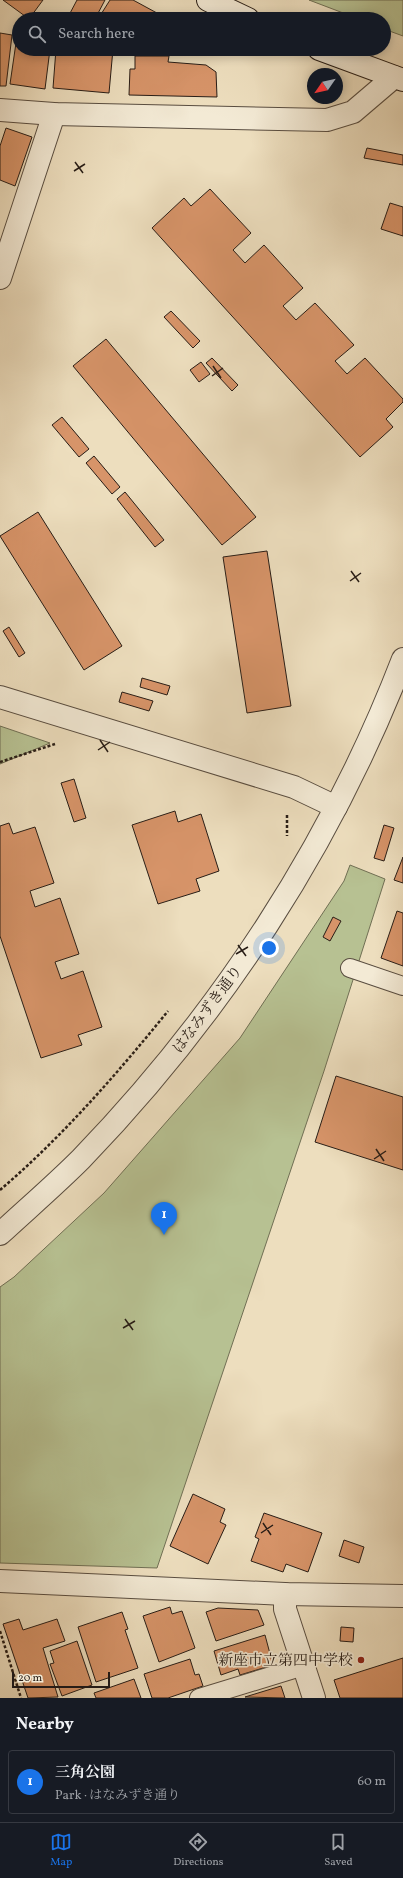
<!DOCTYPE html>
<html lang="en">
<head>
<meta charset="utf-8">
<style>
  body { margin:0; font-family:Vollkorn,"Noto Serif JP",serif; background:#20242c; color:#f1f3f6 }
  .compass { position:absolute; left:307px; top:68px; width:36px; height:36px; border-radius:50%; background:#171b24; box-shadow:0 2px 10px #0003; rotate:236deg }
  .scale { position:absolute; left:12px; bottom:10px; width:98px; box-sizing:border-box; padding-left:4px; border:2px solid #281d16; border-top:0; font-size:11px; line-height:14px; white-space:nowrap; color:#281d16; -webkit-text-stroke:3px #f3ead5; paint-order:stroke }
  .you { position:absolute; left:269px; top:948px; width:14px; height:14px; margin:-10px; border:3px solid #fff; border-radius:50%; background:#1a73e8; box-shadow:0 0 0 6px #1a73e833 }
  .badge { display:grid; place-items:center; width:26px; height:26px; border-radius:50%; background:#1a73e8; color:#fff; font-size:13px; font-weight:700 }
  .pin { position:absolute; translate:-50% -33px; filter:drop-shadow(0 1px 2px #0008) }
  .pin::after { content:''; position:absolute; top:21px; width:14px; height:12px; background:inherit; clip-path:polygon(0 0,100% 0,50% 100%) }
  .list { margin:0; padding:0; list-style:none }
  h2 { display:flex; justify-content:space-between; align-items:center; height:52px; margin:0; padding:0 16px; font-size:17px }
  h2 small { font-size:13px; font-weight:400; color:#9ea1a6 }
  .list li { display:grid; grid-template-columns:26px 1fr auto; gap:12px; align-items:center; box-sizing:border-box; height:64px; margin:0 8px 8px; padding:0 8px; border:1px solid #363941; border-radius:4px }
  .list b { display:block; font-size:15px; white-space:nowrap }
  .list p { margin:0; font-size:13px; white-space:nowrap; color:#9ea1a6 }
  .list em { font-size:13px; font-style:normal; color:#9ea1a6 }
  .icon { flex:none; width:22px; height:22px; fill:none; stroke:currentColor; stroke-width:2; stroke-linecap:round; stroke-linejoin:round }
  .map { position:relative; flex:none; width:403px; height:1698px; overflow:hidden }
  .search { position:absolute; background:#171b24; box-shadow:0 2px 10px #0003; left:12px; right:12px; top:12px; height:44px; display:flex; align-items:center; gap:10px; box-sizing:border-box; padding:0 14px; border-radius:22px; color:#9ea1a6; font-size:15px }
  .sheet { height:124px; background:#171b24 }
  nav { display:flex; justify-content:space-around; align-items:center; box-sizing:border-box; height:56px; border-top:1px solid #363941; background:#171b24; font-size:11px; color:#9ea1a6 }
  nav a { display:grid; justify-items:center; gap:2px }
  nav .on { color:#1a73e8 }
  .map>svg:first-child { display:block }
</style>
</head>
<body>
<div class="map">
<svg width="403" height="1698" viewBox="0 0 403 1698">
  <rect width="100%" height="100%" fill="#eddebe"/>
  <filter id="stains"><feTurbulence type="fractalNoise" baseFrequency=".005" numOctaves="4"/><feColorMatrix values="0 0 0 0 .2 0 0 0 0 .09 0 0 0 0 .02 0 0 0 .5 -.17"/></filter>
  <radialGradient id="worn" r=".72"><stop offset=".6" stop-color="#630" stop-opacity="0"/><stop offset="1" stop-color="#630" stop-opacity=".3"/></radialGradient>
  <g fill="#b7c192" stroke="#706f54">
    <polygon points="309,0 403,0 403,36 384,29 384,19 359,19"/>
    <polygon points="0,726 50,743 0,764"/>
    <polygon points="350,865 385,879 324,1071 157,1568 0,1563 0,1287 14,1277 104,1193 240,1038 344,881"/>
  </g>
  <g fill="#d79469" stroke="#281d16">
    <polygon points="3,0 43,0 29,19"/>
    <polygon points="77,0 105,0 95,19 73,19 68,17"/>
    <polygon points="110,0 133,0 168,19 98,19"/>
    <polygon points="0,33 12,35 6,86 0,86"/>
    <polygon points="17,36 19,37 19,49 50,49 45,89 10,84"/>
    <polygon points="56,49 113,49 109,93 53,88"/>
    <polygon points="135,56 169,56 168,62 206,65 216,72 217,97 129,95 130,69 135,69"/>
    <polygon points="6,128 32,137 15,186 0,180 0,146"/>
    <polygon points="367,148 403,155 403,165 364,158"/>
    <polygon points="210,189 251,233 233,250 245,263 264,245 303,288 283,306 296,320 315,303 354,345 335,361 347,374 365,358 403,399 403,402 386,419 393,427 360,457 152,228 184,198 191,206"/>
    <polygon points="390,203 403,207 403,236 381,229"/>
    <polygon points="171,311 200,341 193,348 164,317"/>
    <polygon points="106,339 256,517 222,545 73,366"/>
    <polygon points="212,358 238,385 232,391 206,363"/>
    <polygon points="201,362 210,374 199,382 190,370"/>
    <polygon points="62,417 89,449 79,457 52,425"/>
    <polygon points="94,456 120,487 112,494 86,463"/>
    <polygon points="125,492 164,540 155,547 117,499"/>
    <polygon points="38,512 122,646 84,670 0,536"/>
    <polygon points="267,551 291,706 247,713 223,557"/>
    <polygon points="9,627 25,653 19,657 3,631"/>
    <polygon points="142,678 170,686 167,695 140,687"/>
    <polygon points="122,692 153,701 149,711 119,702"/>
    <polygon points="74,779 86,818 74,822 61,783"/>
    <polygon points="175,811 178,822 201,814 219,871 196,879 200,891 158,904 132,825"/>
    <polygon points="9,823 13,834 35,827 54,883 30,891 35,907 60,898 79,954 55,962 61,979 83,971 102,1027 78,1035 82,1045 41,1058 0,936 0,826"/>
    <polygon points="384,825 394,828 384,861 374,858"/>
    <polygon points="403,857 403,883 394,880"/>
    <polygon points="397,911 403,913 403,966 381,958"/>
    <polygon points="333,917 341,921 330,941 323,937"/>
    <polygon points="336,1076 403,1097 403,1170 315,1142"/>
    <polygon points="193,1494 225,1509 220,1522 226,1525 208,1564 170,1546"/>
    <polygon points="264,1513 322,1533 308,1572 286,1564 283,1572 251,1561 259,1539 255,1537"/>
    <polygon points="344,1540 364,1547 359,1563 339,1556"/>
    <polygon points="170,1607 172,1614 182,1611 195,1648 159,1662 143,1616"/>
    <polygon points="218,1608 258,1610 264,1625 216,1641 206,1612"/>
    <polygon points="122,1612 128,1629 125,1630 138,1668 96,1682 78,1627"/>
    <polygon points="19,1619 23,1630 57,1619 65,1641 43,1648 58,1697 28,1698 3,1624"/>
    <polygon points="341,1627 354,1628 353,1642 340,1641"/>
    <polygon points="265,1635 273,1665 240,1675 238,1669 221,1675 214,1651"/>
    <polygon points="77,1641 92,1685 62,1696 50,1664 54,1663 50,1651"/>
    <polygon points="403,1658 403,1698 340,1698 334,1680"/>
    <polygon points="190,1659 195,1675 199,1674 203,1686 168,1698 152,1698 144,1674"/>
    <polygon points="134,1679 141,1698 96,1698 94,1693"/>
    <polygon points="281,1686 285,1698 245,1697"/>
  </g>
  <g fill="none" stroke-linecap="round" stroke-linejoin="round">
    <g stroke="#594d40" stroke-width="20">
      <g id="service">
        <polyline points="350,968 403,986"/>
        <polyline points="199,1698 304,1666"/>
      </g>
    </g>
    <g stroke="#594d40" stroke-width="24">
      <g id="minor">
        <polyline points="0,110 54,114 327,120 353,112 394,77"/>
        <polyline points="0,278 54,114"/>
        <polyline points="0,1581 285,1594 403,1596"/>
        <polyline points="285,1594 285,1609 314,1698"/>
      </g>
    </g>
    <g stroke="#594d40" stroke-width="24">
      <g id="tertiary">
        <polyline points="0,697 294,787 336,807"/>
        <path d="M0 1234C27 1209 55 1185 81 1159 220 1015 331 846 403 659"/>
      </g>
    </g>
    <g stroke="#281d16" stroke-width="24">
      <g id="secondary">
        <polyline points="208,0 248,19"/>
        <polyline points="319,49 403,80"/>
      </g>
    </g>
    <g stroke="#281d16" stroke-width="2.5" stroke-dasharray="3 2" stroke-linecap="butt">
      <polyline points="0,762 55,744"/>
      <polyline points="287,815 287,836"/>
      <path d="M0 1190C62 1137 116 1075 168 1011"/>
      <polyline points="0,1631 21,1698"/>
    </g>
    <use href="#service" stroke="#f3ead5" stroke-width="18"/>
    <use href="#minor" stroke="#f3ead5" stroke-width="22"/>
    <use href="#tertiary" stroke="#f3ead5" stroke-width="22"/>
    <use href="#secondary" stroke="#f3ead5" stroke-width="22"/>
  </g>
  <path fill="none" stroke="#281d16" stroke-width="1.5" d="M75 162 83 173M74 171 85 164M213 366 221 378M212 376 223 368M351 571 359 582M350 581 361 573M100 740 108 752M98 750 110 742M238 945 246 956M236 954 248 947M376 1149 384 1161M374 1159 386 1151M125 1319 133 1330M123 1328 135 1321M263 1523 271 1535M261 1533 273 1525"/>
  <circle fill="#8f2418" stroke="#f3ead5" stroke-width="1.5" cx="361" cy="1660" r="4"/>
  <g text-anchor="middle" stroke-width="3.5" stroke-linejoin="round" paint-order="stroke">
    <g font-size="15" fill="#281d16" stroke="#f3ead5">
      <text transform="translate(207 1009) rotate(-53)" y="5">はなみずき通り</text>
    </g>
    <g font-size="15" fill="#281d16" stroke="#f3ead5" text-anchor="end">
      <text x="353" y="1665">新座市立第四中学校</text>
    </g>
  </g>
  <rect width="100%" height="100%" filter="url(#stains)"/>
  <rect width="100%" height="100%" fill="url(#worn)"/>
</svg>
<svg class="compass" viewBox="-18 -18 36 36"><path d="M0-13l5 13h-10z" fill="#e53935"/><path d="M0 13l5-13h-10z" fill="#9ea1a6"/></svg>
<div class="scale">20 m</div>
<div class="you"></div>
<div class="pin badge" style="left:164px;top:1235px">1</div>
<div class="search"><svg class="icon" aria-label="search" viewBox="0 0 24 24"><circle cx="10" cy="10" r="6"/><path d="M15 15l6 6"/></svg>Search here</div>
</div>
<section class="sheet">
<h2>Nearby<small></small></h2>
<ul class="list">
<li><span class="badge">1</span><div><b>三角公園</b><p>Park · はなみずき通り</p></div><em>60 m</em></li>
</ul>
</section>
<nav>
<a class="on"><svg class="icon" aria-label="map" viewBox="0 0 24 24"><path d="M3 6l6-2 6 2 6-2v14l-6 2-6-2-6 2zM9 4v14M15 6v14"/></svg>Map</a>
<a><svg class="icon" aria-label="directions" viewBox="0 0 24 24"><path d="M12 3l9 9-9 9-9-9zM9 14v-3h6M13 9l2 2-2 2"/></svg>Directions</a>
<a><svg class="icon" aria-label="saved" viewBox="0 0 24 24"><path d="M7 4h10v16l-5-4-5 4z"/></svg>Saved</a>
</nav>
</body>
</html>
